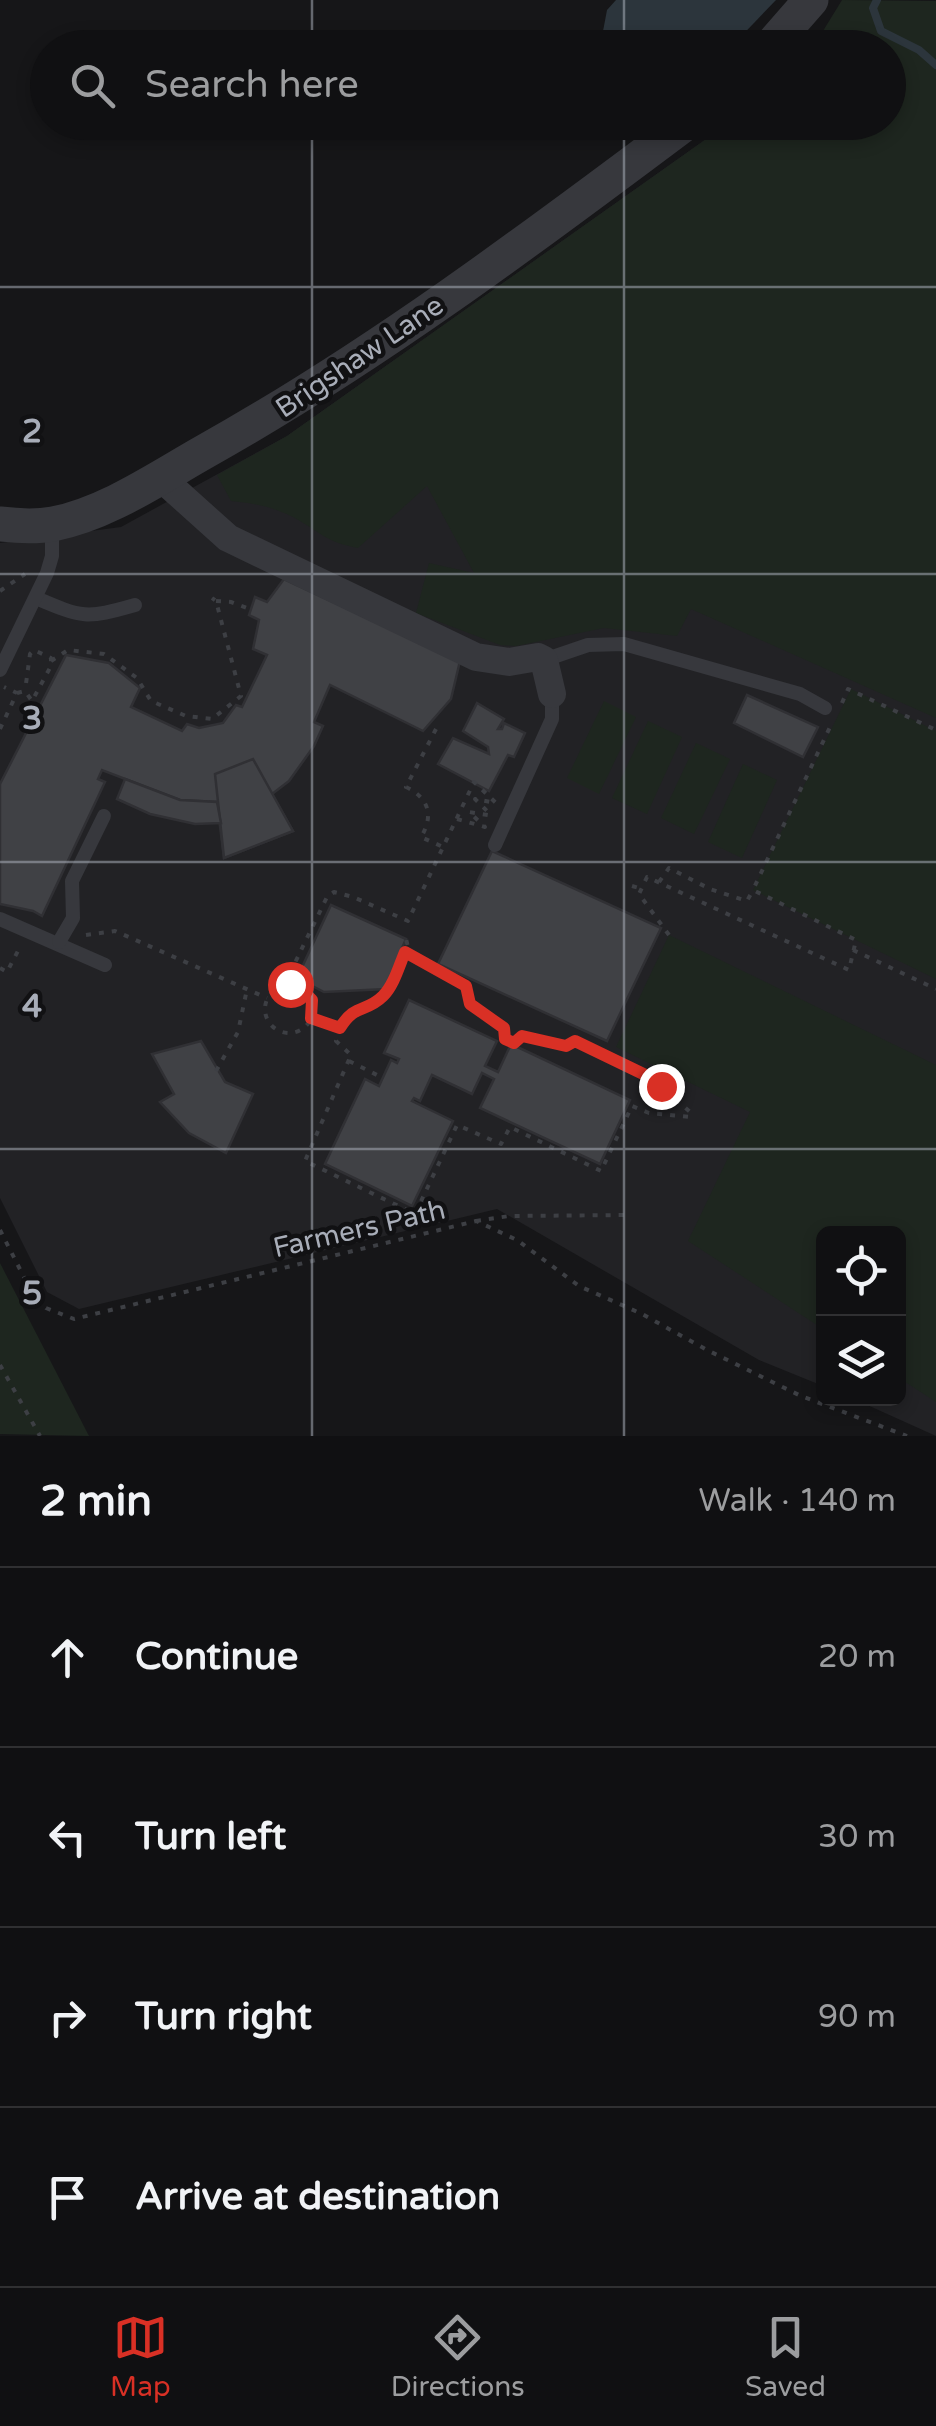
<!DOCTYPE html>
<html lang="en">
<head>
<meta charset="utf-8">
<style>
  body { margin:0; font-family:"Varela Round",sans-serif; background:#1e1e20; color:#f1f3f6 }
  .controls { position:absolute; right:30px; bottom:30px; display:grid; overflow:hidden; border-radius:15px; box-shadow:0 5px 15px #0003 }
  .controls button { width:90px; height:90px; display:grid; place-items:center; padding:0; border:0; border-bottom:2px solid #303032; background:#101012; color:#f1f3f6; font:50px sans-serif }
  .stop { position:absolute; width:30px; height:30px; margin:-22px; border:8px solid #d93025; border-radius:50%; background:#fff }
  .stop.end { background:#d93025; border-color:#fff; box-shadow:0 2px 10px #0008 }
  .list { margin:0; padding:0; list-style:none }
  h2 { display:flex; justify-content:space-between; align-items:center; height:130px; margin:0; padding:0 40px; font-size:42px }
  h2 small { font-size:32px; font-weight:400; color:#9c9d9f }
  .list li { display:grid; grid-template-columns:65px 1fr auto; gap:30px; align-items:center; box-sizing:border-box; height:180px; padding:0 40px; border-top:2px solid #303032 }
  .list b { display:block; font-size:38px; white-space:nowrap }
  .list em { font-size:32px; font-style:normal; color:#9c9d9f }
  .icon { flex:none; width:55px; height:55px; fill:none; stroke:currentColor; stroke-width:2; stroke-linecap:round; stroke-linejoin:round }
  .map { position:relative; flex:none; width:936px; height:1436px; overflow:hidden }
  .search { position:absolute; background:#101012; box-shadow:0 5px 15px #0003; left:30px; right:30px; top:30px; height:110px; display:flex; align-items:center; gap:25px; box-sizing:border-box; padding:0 35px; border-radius:55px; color:#9c9d9f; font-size:38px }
  .sheet { height:850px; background:#101012 }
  nav { display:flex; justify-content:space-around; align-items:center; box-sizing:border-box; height:140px; border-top:2px solid #303032; background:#101012; font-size:28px; color:#9c9d9f }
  nav a { display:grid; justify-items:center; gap:5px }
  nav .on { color:#d93025 }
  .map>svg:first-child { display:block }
</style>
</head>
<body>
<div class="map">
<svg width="936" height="1436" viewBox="0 0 936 1436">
  <rect width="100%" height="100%" fill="#161618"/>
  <polygon fill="#222225" points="936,102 936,1436 854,1399 898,1398 898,1234 824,1234 823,1386 759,1360 497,1209 79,1309 47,1292 0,1198 0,543 121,527 287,436 709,137 725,123 888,122"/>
  <g fill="#1e261f">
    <path d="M842 0 936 1V718L691 609 677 636 604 628 516 646 500 645 416 613 429 563 474 573 427 486 358 548C325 542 321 532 293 517 273 507 253 503 231 501L217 475 287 436 709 137 725 123 888 122V48L806 47 823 31Z"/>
    <polygon points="851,689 936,731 936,979 753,890"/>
    <polygon points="604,701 636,717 599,794 567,778"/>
    <polygon points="648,721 682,737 647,814 612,798"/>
    <polygon points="696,743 730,759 694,834 661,818"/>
    <polygon points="743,764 777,780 742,858 708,842"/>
    <polygon points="669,935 936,1065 936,1402 899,1378 898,1234 824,1234 823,1329 688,1241 750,1112 616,1047"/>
    <polygon points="0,1263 89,1436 0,1434"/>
  </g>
  <polygon fill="#2c353c" points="616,0 776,0 731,47 600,47 607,10"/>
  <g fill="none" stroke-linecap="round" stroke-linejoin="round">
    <polyline stroke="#2c353c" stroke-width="8" points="877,0 873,8 881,31 919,50 936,65"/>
  </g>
  <g fill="#404145" stroke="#303034" stroke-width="2.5">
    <polygon points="284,579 460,661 451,699 423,731 330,685 314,722 323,726 314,746 289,781 272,794 293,831 224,858 217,802 180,800 102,770 98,779 105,782 42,916 33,911 0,904 0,784 66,655 109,663 140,688 131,707 182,731 187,724 199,728 223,723 236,705 242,707 267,655 253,649 259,620 249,615 255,597 267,602"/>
    <polygon points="747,695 818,727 803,757 734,723"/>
    <polygon points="477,703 504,719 498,729 502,729 504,723 525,733 514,757 508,755 489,791 438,764 453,738 489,754 488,747 463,731"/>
    <polygon points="253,759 293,831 224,858 215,774"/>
    <polygon points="125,779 180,800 217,802 221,823 195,824 150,814 117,799"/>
    <polygon points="492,851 661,928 607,1041 438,964"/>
    <polygon points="331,905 406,939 402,948 405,950 387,989 324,992 297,978"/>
    <polygon points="409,1000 497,1041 485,1066 498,1072 511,1044 630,1100 600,1164 480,1108 494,1079 482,1073 472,1094 432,1075 420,1101 414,1098 412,1101 453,1121 412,1206 325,1164 365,1079 379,1086 391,1060 397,1063 399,1059 384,1053"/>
    <polygon points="201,1041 225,1082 253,1094 226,1153 189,1133 160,1102 174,1094 152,1054"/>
  </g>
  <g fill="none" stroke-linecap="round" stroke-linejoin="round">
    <g stroke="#3d3f44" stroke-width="4" stroke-dasharray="5 8" stroke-linecap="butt">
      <polyline points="0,591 25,574"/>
      <polyline points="216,601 231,602 250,609"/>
      <polyline points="51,661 68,650 104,654 137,678 151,701 186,716 212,719 241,696 216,601 212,598"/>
      <polyline points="17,693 25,691 32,701 51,666 51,658 34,650 30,654 25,691"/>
      <polyline points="842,703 848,689 936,730"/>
      <polyline points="0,729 17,693 4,687"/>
      <path d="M436 729 406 787C429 798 434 816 421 837L443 847"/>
      <polyline points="457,819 485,827 469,812 488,815"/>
      <polyline points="659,882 669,868 710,889 747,901 753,890"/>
      <polyline points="632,886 642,889"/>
      <polyline points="86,935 115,931 267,998"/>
      <polyline points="669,935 639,894 647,877 849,970 856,940 753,890 831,725"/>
      <polyline points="853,950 936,989"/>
      <polyline points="0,968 7,972 20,947"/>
      <circle cx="289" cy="1009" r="24"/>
      <polyline points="291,985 288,977 327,897 334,892 353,897 408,921 474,782 496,803 475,799 488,812"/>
      <path d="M311 1018 340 1028C356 1001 370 1013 386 993 396 981 401 961 408 947L406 939"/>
      <polyline points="340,1028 336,1041 351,1055 305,1161 415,1214 457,1125 501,1144 510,1127 601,1171 632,1106 649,1113 690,1117 690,1112 661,1086 662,1083 575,1041 566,1046 522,1036 514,1043 505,1039 504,1029 469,1004 466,986 405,952"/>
      <polyline points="349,1061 383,1078"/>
      <polyline points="216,1071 238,1032 247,989"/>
      <polyline points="476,1221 509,1216 630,1215"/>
      <polyline points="0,1230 30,1289 46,1308 74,1319 476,1221 517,1240 579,1286 642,1314 707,1350 801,1396 907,1436"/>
      <polyline points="0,1365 40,1436"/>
    </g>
    <g stroke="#37383d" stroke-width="14">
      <path d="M36 598C83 618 86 619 135 605"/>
      <polyline points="544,660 588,645 624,644 800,694 825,708"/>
      <polyline points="0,670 47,573 52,556 52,524"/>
      <polyline points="495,845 552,719 552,694"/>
      <polyline points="0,919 105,965"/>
      <polyline points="59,942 73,918 72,881 104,816"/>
    </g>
    <polyline stroke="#37383d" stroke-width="28" points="160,477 228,538 476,657 509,662 538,657 544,660 552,694"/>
    <g stroke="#37383d" stroke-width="35">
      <polyline points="769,48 811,0"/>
      <path d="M0 524C17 526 36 527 53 524 106 514 158 478 204 452 374 357 531 239 687 122"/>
    </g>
  </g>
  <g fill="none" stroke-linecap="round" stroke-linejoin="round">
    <path stroke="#d93025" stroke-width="12" d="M290 984 299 987 312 1000 311 1018 340 1028C355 1003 366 1013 383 996 394 985 399 966 405 952L466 986 470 1004 504 1028 505 1039 514 1043 522 1036 566 1046 575 1041 662 1083 661 1086"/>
  </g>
  <path fill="none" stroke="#a8adb8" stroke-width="2.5" stroke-opacity="0.55" d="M312 0V48M624 0V48M312 122V1436M624 122V1436M0 287H936M0 574H936M0 862H936M0 1149H936"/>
  <g text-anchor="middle" stroke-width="9" stroke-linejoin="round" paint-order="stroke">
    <g font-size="28" fill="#a8adb8" stroke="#111113">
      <text transform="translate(359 356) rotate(-34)" y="10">Brigshaw Lane</text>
      <text transform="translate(359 1228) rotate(-13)" y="10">Farmers Path</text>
    </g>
  </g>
  <g font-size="32" text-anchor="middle" font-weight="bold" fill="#a8adb8" stroke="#111113" stroke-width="9" stroke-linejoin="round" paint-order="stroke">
    <text x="32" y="442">2</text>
    <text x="32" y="729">3</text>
    <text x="32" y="1017">4</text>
    <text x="32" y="1304">5</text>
  </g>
</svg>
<div class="controls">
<button><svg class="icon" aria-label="locate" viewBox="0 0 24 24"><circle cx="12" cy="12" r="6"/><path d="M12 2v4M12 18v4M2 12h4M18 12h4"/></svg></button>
<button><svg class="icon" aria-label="layers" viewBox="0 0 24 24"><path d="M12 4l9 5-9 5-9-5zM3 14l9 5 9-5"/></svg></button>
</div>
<div class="stop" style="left:290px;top:984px"></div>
<div class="stop end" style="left:661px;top:1086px"></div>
<div class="search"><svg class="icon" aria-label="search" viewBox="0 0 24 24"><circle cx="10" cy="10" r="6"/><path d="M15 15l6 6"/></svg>Search here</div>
</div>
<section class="sheet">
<h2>2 min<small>Walk · 140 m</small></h2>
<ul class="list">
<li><svg class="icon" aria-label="ahead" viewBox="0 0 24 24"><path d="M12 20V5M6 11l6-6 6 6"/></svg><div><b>Continue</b></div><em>20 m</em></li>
<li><svg class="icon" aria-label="left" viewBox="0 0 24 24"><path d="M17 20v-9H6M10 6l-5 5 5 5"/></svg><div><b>Turn left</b></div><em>30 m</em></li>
<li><svg class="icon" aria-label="right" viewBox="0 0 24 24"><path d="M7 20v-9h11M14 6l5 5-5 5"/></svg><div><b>Turn right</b></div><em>90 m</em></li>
<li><svg class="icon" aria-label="arrive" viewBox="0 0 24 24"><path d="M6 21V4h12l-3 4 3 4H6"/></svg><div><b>Arrive at destination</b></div></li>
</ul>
</section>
<nav>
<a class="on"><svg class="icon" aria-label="map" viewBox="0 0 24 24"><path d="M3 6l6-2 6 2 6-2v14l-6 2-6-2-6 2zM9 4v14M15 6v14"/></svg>Map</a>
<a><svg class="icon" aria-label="directions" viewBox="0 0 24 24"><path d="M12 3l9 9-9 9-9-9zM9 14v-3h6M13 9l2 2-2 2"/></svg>Directions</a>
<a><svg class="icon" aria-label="saved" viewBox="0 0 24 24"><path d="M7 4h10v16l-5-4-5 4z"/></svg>Saved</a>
</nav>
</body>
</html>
